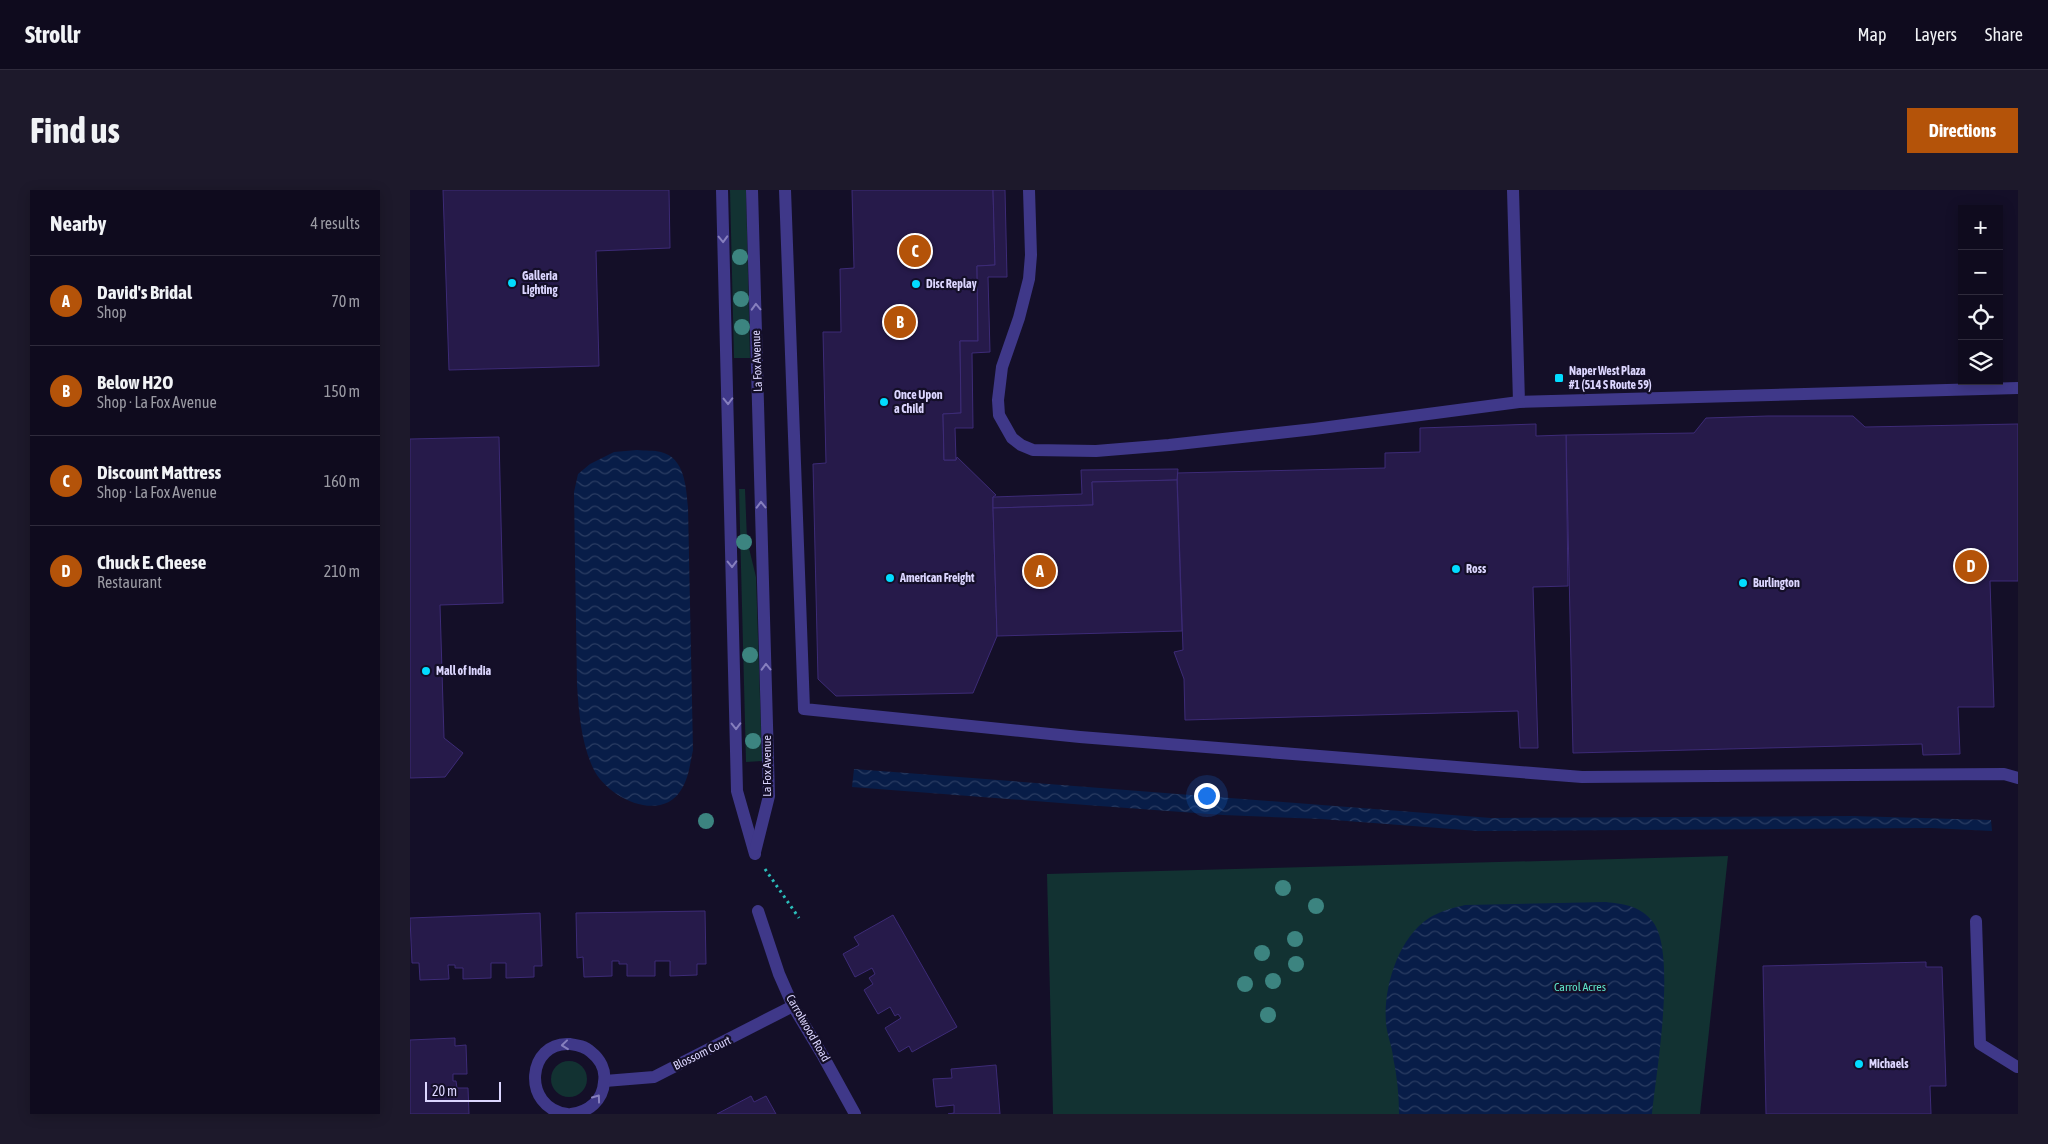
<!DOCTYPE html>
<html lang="en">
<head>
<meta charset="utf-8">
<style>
  body { margin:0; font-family:"Asap Condensed",sans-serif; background:#1d192b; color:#f1f3f6 }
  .controls { position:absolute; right:15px; top:15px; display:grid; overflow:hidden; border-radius:0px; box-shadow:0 2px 12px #0003 }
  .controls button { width:45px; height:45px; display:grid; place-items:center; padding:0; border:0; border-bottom:1px solid #2f2b3c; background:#0f0b1e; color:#f1f3f6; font:25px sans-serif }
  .scale { position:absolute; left:15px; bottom:12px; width:76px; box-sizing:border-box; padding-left:5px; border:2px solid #dcd6ff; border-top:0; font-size:14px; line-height:18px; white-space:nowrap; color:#dcd6ff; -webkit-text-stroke:4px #140f28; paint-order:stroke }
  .you { position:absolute; left:796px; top:605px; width:18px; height:18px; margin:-12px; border:4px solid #fff; border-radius:50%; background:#1a73e8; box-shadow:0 0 0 8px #1a73e833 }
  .badge { display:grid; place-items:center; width:32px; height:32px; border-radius:50%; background:#b45309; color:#fff; font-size:16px; font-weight:700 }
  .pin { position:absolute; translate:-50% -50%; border:2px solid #fff; box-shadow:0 1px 5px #0006 }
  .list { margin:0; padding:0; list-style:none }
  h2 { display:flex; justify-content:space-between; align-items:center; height:65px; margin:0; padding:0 20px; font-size:21px }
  h2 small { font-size:16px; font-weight:400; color:#9b9ba4 }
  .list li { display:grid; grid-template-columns:32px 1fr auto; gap:15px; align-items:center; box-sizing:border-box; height:90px; padding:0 20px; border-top:1px solid #2f2b3c }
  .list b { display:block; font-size:19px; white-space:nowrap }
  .list p { margin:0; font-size:16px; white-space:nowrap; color:#9b9ba4 }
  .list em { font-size:16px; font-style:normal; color:#9b9ba4 }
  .icon { flex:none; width:28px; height:28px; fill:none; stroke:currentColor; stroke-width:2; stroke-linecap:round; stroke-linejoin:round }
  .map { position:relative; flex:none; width:1608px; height:924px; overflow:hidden; border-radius:0px }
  header { display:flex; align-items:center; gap:30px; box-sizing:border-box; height:70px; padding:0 25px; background:#0f0b1e; border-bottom:1px solid #2f2b3c }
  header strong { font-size:24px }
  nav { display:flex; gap:28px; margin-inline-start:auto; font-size:18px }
  .intro { display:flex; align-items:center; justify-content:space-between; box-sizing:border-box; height:120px; padding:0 30px }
  h1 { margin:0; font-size:35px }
  .button { padding:12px 22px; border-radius:0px; background:#b45309; color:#fff; font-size:18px; font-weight:700 }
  main { display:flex; gap:30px; padding:0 30px }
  aside { flex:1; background:#0f0b1e; border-radius:0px; box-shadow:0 2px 12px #0003 }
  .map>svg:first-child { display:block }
</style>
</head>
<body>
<header>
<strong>Strollr</strong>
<nav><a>Map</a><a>Layers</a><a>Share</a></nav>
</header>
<div class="intro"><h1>Find us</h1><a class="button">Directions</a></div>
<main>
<aside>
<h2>Nearby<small>4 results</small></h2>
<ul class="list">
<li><span class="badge">A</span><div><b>David's Bridal</b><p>Shop</p></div><em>70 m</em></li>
<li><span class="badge">B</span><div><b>Below H2O</b><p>Shop · La Fox Avenue</p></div><em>150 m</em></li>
<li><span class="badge">C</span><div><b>Discount Mattress</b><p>Shop · La Fox Avenue</p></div><em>160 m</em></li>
<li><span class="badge">D</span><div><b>Chuck E. Cheese</b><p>Restaurant</p></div><em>210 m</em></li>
</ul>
</aside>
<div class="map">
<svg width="1608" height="924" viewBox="0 0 1608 924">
  <defs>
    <pattern id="water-waves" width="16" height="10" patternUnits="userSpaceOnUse" patternTransform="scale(1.25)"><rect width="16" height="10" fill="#081d48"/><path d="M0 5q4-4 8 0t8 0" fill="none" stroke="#2b3d63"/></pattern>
  </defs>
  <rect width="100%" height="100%" fill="#140f28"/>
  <g fill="#123232">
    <polygon points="320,0 336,0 340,168 324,168"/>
    <polygon points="329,299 335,299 337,350 346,387 352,571 336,572"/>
    <polygon points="1318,666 1290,924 643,924 637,684"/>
    <circle cx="159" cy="889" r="18"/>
  </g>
  <g fill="url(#water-waves)">
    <path d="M227 260C235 261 244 260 251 262 275 268 276 297 278 317L283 560C280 573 279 588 271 600 250 634 196 607 183 578 171 552 169 523 167 495L164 302 168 284 180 274 204 262Z"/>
    <polygon points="444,579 1081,628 1442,626 1581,630 1582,641 1521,638 1068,641 911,629 813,625 676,615 442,597"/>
    <path d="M1196 712C1214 714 1231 716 1243 732 1267 764 1246 883 1242 924H989C989 905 987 886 983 867 982 856 977 845 976 833 973 798 988 748 1019 728 1031 721 1042 718 1055 715Z"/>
  </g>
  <g fill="#261a4a" stroke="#3d2b77">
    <polygon points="33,0 259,0 260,58 186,61 189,176 39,180"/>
    <polygon points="442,0 583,0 585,75 567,76 568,151 550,151 551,223 533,224 534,270 546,270 547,267 586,305 583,307 583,318 587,446 563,503 426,506 408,489 403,274 416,273 413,142 431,142 430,79 444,78"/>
    <polygon points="583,0 595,0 597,87 578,87 580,162 562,163 563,238 545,238 546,270 534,270 533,224 551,223 550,151 568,151 567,76 585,75"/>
    <polygon points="1358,226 1443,226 1455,237 1608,234 1608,391 1580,391 1584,517 1548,517 1550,564 1513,565 1512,554 1163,563 1156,245 1284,243 1296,228"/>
    <polygon points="1126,234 1126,246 1156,245 1158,396 1123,397 1128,558 1110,558 1108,521 775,530 774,489 764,462 773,460 767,283 975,278 975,263 1010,262 1010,238"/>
    <polygon points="89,247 93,413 30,415 34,548 53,563 35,587 0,588 0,249"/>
    <polygon points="768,279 767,290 682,292 683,315 583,318 583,307 672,304 671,280"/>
    <polygon points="767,290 772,441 587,446 583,318 683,315 682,292"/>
    <polygon points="295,721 296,774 287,774 287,785 260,786 260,771 245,771 245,786 217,786 217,774 209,774 209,771 202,771 202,786 174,787 173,767 167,768 166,723"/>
    <polygon points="130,723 132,776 124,776 124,787 96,788 96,773 81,773 81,788 53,789 53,778 45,778 45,775 38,775 39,789 10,790 9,773 2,773 0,728"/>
    <polygon points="483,725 547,837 502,862 499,856 489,862 475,838 491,828 488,824 485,826 480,817 468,824 454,800 463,794 459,788 465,784 462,778 445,787 433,764 449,755 444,747"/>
    <polygon points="1516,772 1516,777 1532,777 1536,896 1520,896 1521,924 1356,924 1353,776"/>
    <polygon points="45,848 45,856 56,855 57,884 43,884 43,891 46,891 47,898 58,898 59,924 0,924 0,850"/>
    <polygon points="586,875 590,924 538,924 544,923 544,915 526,917 523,889 542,888 541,879"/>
    <polygon points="341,906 344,912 356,906 366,924 307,924"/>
  </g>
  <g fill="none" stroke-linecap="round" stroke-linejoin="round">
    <polyline stroke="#2bbebb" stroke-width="3" stroke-dasharray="2.5 4" stroke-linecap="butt" points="355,679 389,728"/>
    <g stroke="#3f3889" stroke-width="12">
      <polyline points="312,0 327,601 345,664"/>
      <polyline points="342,0 359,606 345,662"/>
      <polyline points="375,0 394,519 670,547 1172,587 1594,584 1608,588"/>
      <polyline points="619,0 621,65 619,89 609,128 592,177 588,210 589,225 602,248 611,255 623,260 686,261 759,255 904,239 1109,212 1608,198"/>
      <polyline points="1103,0 1109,212"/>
      <polyline points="348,721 369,784 383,816 413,866 445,924"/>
      <polyline points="1566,731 1570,854 1607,877"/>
      <polyline points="195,891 244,887 383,816"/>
      <path d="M157 924C111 917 117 851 160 854 167 855 175 856 181 862 190 869 196 880 194 892 193 910 179 922 161 924"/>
    </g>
  </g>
  <g fill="#3c8480">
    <circle cx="330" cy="67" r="8"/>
    <circle cx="331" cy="109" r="8"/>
    <circle cx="332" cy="137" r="8"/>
    <circle cx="334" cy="352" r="8"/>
    <circle cx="340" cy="465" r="8"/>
    <circle cx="343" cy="551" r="8"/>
    <circle cx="296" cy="631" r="8"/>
    <circle cx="873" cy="698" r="8"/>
    <circle cx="906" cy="716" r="8"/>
    <circle cx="885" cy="749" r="8"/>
    <circle cx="852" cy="763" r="8"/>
    <circle cx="886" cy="774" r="8"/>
    <circle cx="863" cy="791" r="8"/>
    <circle cx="835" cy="794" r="8"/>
    <circle cx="858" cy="825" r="8"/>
  </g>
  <defs><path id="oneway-chevron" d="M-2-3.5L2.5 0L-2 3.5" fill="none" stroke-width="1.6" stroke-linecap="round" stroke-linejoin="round" transform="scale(1.25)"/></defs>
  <g stroke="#867fbe">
    <use href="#oneway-chevron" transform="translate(313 49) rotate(88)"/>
    <use href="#oneway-chevron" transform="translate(346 117) rotate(-92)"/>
    <use href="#oneway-chevron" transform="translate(318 211) rotate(89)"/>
    <use href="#oneway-chevron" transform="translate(351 315) rotate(-91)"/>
    <use href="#oneway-chevron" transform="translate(322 374) rotate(89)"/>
    <use href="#oneway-chevron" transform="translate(356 477) rotate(-91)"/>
    <use href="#oneway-chevron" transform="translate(326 536) rotate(89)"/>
    <use href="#oneway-chevron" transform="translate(155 855) rotate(174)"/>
    <use href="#oneway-chevron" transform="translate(187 908) rotate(-54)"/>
  </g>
  <g fill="#02dcff" stroke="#140f28" stroke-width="2">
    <circle cx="102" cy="93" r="5"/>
    <circle cx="506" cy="94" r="5"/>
    <rect x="1144" y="183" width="10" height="10" rx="2.5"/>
    <circle cx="474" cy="212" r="5"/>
    <circle cx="1046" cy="379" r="5"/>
    <circle cx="480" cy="388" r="5"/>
    <circle cx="1333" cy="393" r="5"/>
    <circle cx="16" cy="481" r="5"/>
    <circle cx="1449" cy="874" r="5"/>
  </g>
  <g text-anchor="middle" stroke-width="4.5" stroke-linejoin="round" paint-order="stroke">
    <g font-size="12" font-weight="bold" fill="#dcd6ff" stroke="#140f28" text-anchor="start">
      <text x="112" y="90">Galleria<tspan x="112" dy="14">Lighting</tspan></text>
      <text x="516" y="98">Disc Replay</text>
      <text x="1159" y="185">Naper West Plaza<tspan x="1159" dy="14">#1 (514 S Route 59)</tspan></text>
      <text x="484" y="209">Once Upon<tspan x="484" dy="14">a Child</tspan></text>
      <text x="1056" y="383">Ross</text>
      <text x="490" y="392">American Freight</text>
      <text x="1343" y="397">Burlington</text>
      <text x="26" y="485">Mall of India</text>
      <text x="1459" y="878">Michaels</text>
    </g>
    <g font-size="12" fill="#dcd6ff" stroke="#140f28">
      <text transform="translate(347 171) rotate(-92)" y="4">La Fox Avenue</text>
      <text transform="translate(357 576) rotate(-90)" y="4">La Fox Avenue</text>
      <text transform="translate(398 838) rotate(60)" y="4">Carrolwood Road</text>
      <text transform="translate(292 863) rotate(-26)" y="4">Blossom Court</text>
    </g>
    <g font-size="12" fill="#5de4c8" stroke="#140f28">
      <text x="1170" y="801">Carrol Acres</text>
    </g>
  </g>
</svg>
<div class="controls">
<button>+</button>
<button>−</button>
<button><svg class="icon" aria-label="locate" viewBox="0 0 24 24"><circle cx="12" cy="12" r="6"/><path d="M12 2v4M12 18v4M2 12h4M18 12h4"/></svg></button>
<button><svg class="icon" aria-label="layers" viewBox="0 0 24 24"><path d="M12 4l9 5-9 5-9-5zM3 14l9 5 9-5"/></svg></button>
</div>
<div class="scale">20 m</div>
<div class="you"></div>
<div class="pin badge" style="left:630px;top:381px">A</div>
<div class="pin badge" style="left:490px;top:132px">B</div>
<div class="pin badge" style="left:505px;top:61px">C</div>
<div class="pin badge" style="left:1561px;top:376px">D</div>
</div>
</main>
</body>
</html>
